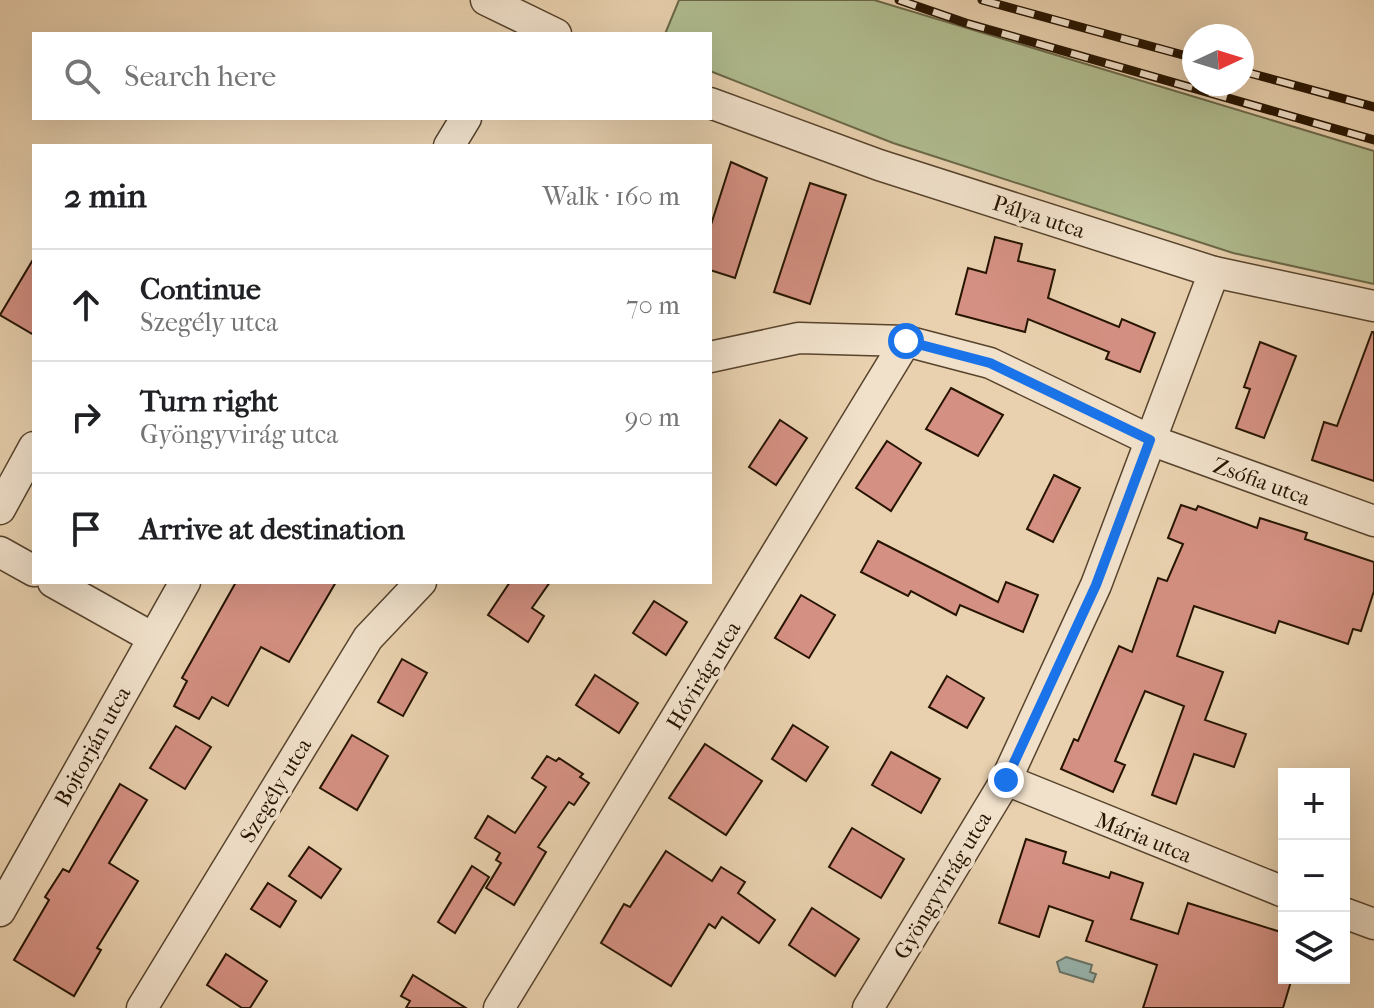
<!DOCTYPE html>
<html lang="en">
<head>
<meta charset="utf-8">
<style>
  body { margin:0; font-family:"IM FELL French Canon",serif; background:#f6f6f6; color:#202124 }
  .controls { position:absolute; right:24px; bottom:24px; display:grid; overflow:hidden; border-radius:0px; box-shadow:0 8px 32px #0002 }
  .controls button { width:72px; height:72px; display:grid; place-items:center; padding:0; border:0; border-bottom:2px solid #e0e0e0; background:#fff; color:#202124; font:40px sans-serif }
  .compass { position:absolute; left:1182px; top:24px; width:72px; height:72px; border-radius:50%; background:#fff; box-shadow:0 8px 32px #0002; rotate:86deg }
  .stop { position:absolute; width:24px; height:24px; margin:-18px; border:6px solid #1a73e8; border-radius:50%; background:#fff }
  .stop.end { background:#1a73e8; border-color:#fff; box-shadow:0 2px 8px #0008 }
  .list { margin:0; padding:0; list-style:none }
  h2 { display:flex; justify-content:space-between; align-items:center; height:104px; margin:0; padding:0 32px; font-size:34px }
  h2 small { font-size:26px; font-weight:400; color:#757577 }
  .list li { display:grid; grid-template-columns:52px 1fr auto; gap:24px; align-items:center; box-sizing:border-box; height:112px; padding:0 32px; border-top:2px solid #e0e0e0 }
  .list b { display:block; font-size:30px; white-space:nowrap }
  .list p { margin:0; font-size:26px; white-space:nowrap; color:#757577 }
  .list em { font-size:26px; font-style:normal; color:#757577 }
  .icon { flex:none; width:44px; height:44px; fill:none; stroke:currentColor; stroke-width:2; stroke-linecap:round; stroke-linejoin:round }
  .map { position:relative; flex:none; width:1374px; height:1008px; overflow:hidden }
  .search { position:absolute; background:#fff; box-shadow:0 8px 32px #0002; left:32px; top:32px; width:680px; height:88px; display:flex; align-items:center; gap:20px; box-sizing:border-box; padding:0 28px; border-radius:0px; color:#757577; font-size:30px }
  .panel { position:absolute; background:#fff; box-shadow:0 8px 32px #0002; left:32px; top:144px; width:680px; height:440px; border-radius:0px }
  .map>svg:first-child { display:block }
</style>
</head>
<body>
<div class="map">
<svg width="1374" height="1008" viewBox="0 0 1374 1008">
  <rect width="100%" height="100%" fill="#e9d1af"/>
  <filter id="stains"><feTurbulence type="fractalNoise" baseFrequency=".0025" numOctaves="4"/><feColorMatrix values="0 0 0 0 .2 0 0 0 0 .09 0 0 0 0 .02 0 0 0 .5 -.17"/></filter>
  <radialGradient id="worn" r=".72"><stop offset=".6" stop-color="#630" stop-opacity="0"/><stop offset="1" stop-color="#630" stop-opacity=".3"/></radialGradient>
  <polygon fill="#b0bd90" stroke="#6b6848" stroke-width="2" points="679,0 874,0 1374,151 1374,284 1233,253 893,143 710,71 710,34 665,34"/>
  <polygon fill="#98b6b0" stroke="#6a756a" stroke-width="2" points="1066,957 1092,965 1090,972 1096,974 1093,982 1060,972 1057,962"/>
  <g fill="#d49082" stroke="#261400" stroke-width="2">
    <polygon points="731,162 767,178 735,278 710,270 710,228"/>
    <polygon points="810,183 846,195 810,304 774,292"/>
    <polygon points="995,237 1022,244 1018,261 1055,270 1048,298 1119,327 1122,319 1155,333 1140,372 1106,359 1109,352 1028,319 1025,332 956,314 968,268 986,273"/>
    <polygon points="34,258 34,335 0,315"/>
    <polygon points="1372,332 1374,332 1374,481 1312,460 1324,422 1337,426"/>
    <polygon points="1260,342 1296,356 1264,438 1236,428 1250,389 1244,387"/>
    <polygon points="951,388 1003,415 978,456 926,429"/>
    <polygon points="780,420 807,438 776,485 749,467"/>
    <polygon points="887,441 921,463 891,511 856,488"/>
    <polygon points="1054,475 1080,488 1053,542 1027,529"/>
    <polygon points="1181,505 1196,510 1198,506 1257,528 1260,518 1307,533 1305,539 1374,562 1374,591 1361,631 1353,629 1348,644 1279,621 1275,633 1194,606 1177,656 1223,672 1205,720 1246,734 1234,767 1194,754 1176,804 1152,795 1184,706 1145,691 1115,761 1125,765 1113,792 1061,769 1074,739 1078,741 1119,646 1132,652 1158,578 1167,581 1183,544 1168,538"/>
    <polygon points="878,541 998,602 1006,582 1038,595 1023,632 960,605 956,615 911,591 908,596 861,572"/>
    <polygon points="236,582 336,582 289,662 261,647 228,706 212,697 199,719 174,706 187,681 182,678"/>
    <polygon points="510,582 550,582 532,608 544,616 528,642 488,615"/>
    <polygon points="801,595 835,615 809,658 775,638"/>
    <polygon points="654,601 687,622 666,655 633,633"/>
    <polygon points="402,659 427,673 403,716 378,702"/>
    <polygon points="595,675 638,703 619,733 576,705"/>
    <polygon points="947,676 984,698 967,728 929,707"/>
    <polygon points="793,725 828,747 806,781 772,759"/>
    <polygon points="176,726 211,747 185,789 150,768"/>
    <polygon points="352,735 388,756 357,810 320,788"/>
    <polygon points="705,744 762,781 726,835 669,798"/>
    <polygon points="891,752 940,779 921,813 872,785"/>
    <polygon points="547,756 556,761 559,758 583,774 580,777 589,783 574,805 569,802 538,847 546,852 514,905 486,888 501,863 496,860 500,853 475,838 488,816 515,833 546,787 532,778"/>
    <polygon points="120,784 147,800 109,863 138,881 97,948 101,950 74,996 14,960 49,900 45,897 63,869 69,872"/>
    <polygon points="852,828 904,859 881,898 829,867"/>
    <polygon points="1026,839 1066,852 1063,863 1109,878 1111,872 1143,883 1131,919 1178,934 1188,903 1284,933 1284,978 1292,978 1283,1008 1143,1008 1157,965 1086,941 1093,921 1049,906 1039,937 999,923"/>
    <polygon points="309,847 341,869 321,898 289,876"/>
    <polygon points="666,851 712,881 721,867 745,882 738,893 775,920 759,943 722,917 715,928 709,924 671,986 601,943 624,904 630,907"/>
    <polygon points="472,866 489,877 455,933 438,922"/>
    <polygon points="268,883 296,901 280,927 251,909"/>
    <polygon points="812,908 859,939 835,976 789,945"/>
    <polygon points="226,954 267,981 250,1008 242,1008 207,985"/>
    <polygon points="413,975 466,1008 406,1008 410,1001 401,996"/>
  </g>
  <g fill="none" stroke-linecap="round" stroke-linejoin="round">
    <g stroke="#57432c" stroke-width="33">
      <g id="minor">
        <polyline points="486,0 556,34"/>
        <polyline points="710,103 879,165 1214,272 1374,306"/>
        <polyline points="449,146 466,118"/>
        <polyline points="710,357 799,338 906,341 990,363 1150,440 1374,521"/>
        <polyline points="0,509 34,447"/>
        <polyline points="0,552 34,571"/>
        <polyline points="53,582 153,638"/>
        <polyline points="1006,780 1284,892"/>
        <polyline points="0,911 185,582"/>
        <polyline points="1344,913 1374,924"/>
        <polyline points="142,1008 368,638 421,582"/>
        <polyline points="499,1008 906,341"/>
        <polyline points="868,1008 1006,780 1096,585 1214,272"/>
      </g>
    </g>
    <use href="#minor" stroke="#f1e1cb" stroke-width="30"/>
    <g stroke="#261400" stroke-width="9">
      <g id="rail">
        <polyline points="899,0 966,23 1374,140"/>
        <polyline points="982,0 1194,58"/>
        <polyline points="1242,71 1374,107"/>
      </g>
    </g>
    <use href="#rail" stroke="#f1e1cb" stroke-width="6" stroke-dasharray="18" stroke-linecap="butt"/>
  </g>
  <g fill="none" stroke-linecap="round" stroke-linejoin="round">
    <polyline stroke="#1a73e8" stroke-width="10" points="906,341 990,363 1150,440 1096,585 1006,780"/>
  </g>
  <g text-anchor="middle" stroke-width="8" stroke-linejoin="round" paint-order="stroke">
    <g font-size="22" fill="#261400" stroke="#f1e1cb">
      <text transform="translate(1039 216) rotate(18)" y="8">Pálya utca</text>
      <text transform="translate(1262 481) rotate(20)" y="8">Zsófia utca</text>
      <text transform="translate(703 675) rotate(-59)" y="8">Hóvirág utca</text>
      <text transform="translate(92 746) rotate(-61)" y="8">Bojtorján utca</text>
      <text transform="translate(275 790) rotate(-59)" y="8">Szegély utca</text>
      <text transform="translate(1144 837) rotate(22)" y="8">Mária utca</text>
      <text transform="translate(942 885) rotate(-59)" y="8">Gyöngyvirág utca</text>
    </g>
  </g>
  <rect width="100%" height="100%" filter="url(#stains)"/>
  <rect width="100%" height="100%" fill="url(#worn)"/>
</svg>
<div class="controls">
<button>+</button>
<button>−</button>
<button><svg class="icon" aria-label="layers" viewBox="0 0 24 24"><path d="M12 4l9 5-9 5-9-5zM3 14l9 5 9-5"/></svg></button>
</div>
<svg class="compass" viewBox="-18 -18 36 36"><path d="M0-13l5 13h-10z" fill="#e53935"/><path d="M0 13l5-13h-10z" fill="#757577"/></svg>
<div class="stop" style="left:906px;top:341px"></div>
<div class="stop end" style="left:1006px;top:780px"></div>
<div class="search"><svg class="icon" aria-label="search" viewBox="0 0 24 24"><circle cx="10" cy="10" r="6"/><path d="M15 15l6 6"/></svg>Search here</div>
<section class="panel">
<h2>2 min<small>Walk · 160 m</small></h2>
<ul class="list">
<li><svg class="icon" aria-label="ahead" viewBox="0 0 24 24"><path d="M12 20V5M6 11l6-6 6 6"/></svg><div><b>Continue</b><p>Szegély utca</p></div><em>70 m</em></li>
<li><svg class="icon" aria-label="right" viewBox="0 0 24 24"><path d="M7 20v-9h11M14 6l5 5-5 5"/></svg><div><b>Turn right</b><p>Gyöngyvirág utca</p></div><em>90 m</em></li>
<li><svg class="icon" aria-label="arrive" viewBox="0 0 24 24"><path d="M6 21V4h12l-3 4 3 4H6"/></svg><div><b>Arrive at destination</b></div></li>
</ul>
</section>
</div>
</body>
</html>
